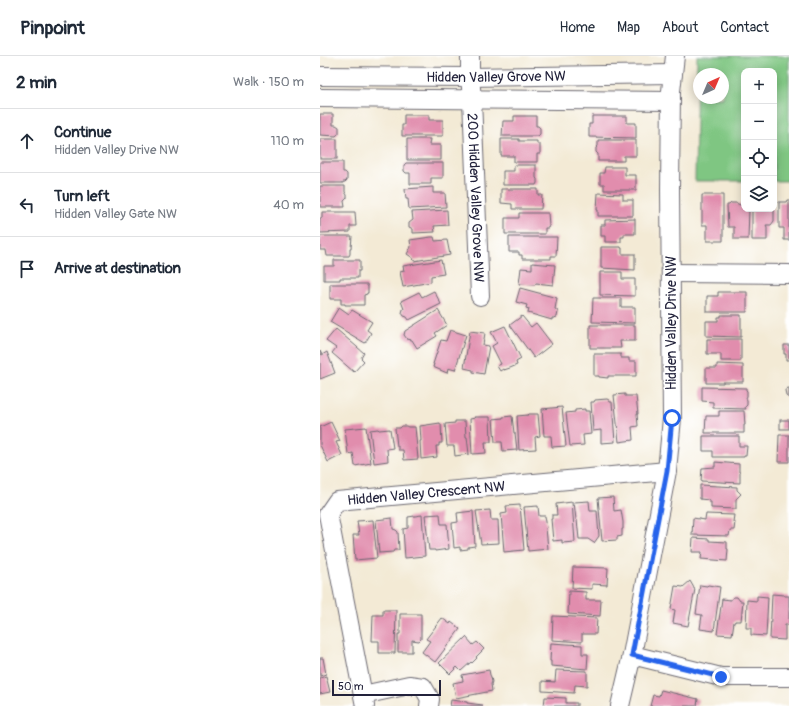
<!DOCTYPE html>
<html lang="en">
<head>
<meta charset="utf-8">
<style>
  body { margin:0; font-family:Pangolin,sans-serif; background:#f6f6f7; color:#1f2937 }
  .controls { position:absolute; right:12px; top:12px; display:grid; overflow:hidden; border-radius:8px; box-shadow:0 2px 10px #0003 }
  .controls button { width:36px; height:36px; display:grid; place-items:center; padding:0; border:0; border-bottom:1px solid #e0e1e3; background:#fff; color:#1f2937; font:20px sans-serif }
  .compass { position:absolute; left:373px; top:12px; width:36px; height:36px; border-radius:50%; background:#fff; box-shadow:0 2px 10px #0003; rotate:44deg }
  .scale { position:absolute; left:12px; bottom:10px; width:109px; box-sizing:border-box; padding-left:4px; border:2px solid #22223b; border-top:0; font-size:11px; line-height:14px; white-space:nowrap; color:#22223b; -webkit-text-stroke:3px #fff; paint-order:stroke }
  .stop { position:absolute; width:12px; height:12px; margin:-9px; border:3px solid #2563eb; border-radius:50%; background:#fff }
  .stop.end { background:#2563eb; border-color:#fff; box-shadow:0 1px 4px #0008 }
  .list { margin:0; padding:0; list-style:none }
  h2 { display:flex; justify-content:space-between; align-items:center; height:52px; margin:0; padding:0 16px; font-size:17px }
  h2 small { font-size:13px; font-weight:400; color:#747a83 }
  .list li { display:grid; grid-template-columns:26px 1fr auto; gap:12px; align-items:center; box-sizing:border-box; height:64px; padding:0 16px; border-top:1px solid #e0e1e3 }
  .list b { display:block; font-size:15px; white-space:nowrap }
  .list p { margin:0; font-size:13px; white-space:nowrap; color:#747a83 }
  .list em { font-size:13px; font-style:normal; color:#747a83 }
  .icon { flex:none; width:22px; height:22px; fill:none; stroke:currentColor; stroke-width:2; stroke-linecap:round; stroke-linejoin:round }
  .map { position:relative; flex:none; width:469px; height:650px; overflow:hidden }
  header { display:flex; align-items:center; gap:24px; box-sizing:border-box; height:56px; padding:0 20px; background:#fff; border-bottom:1px solid #e0e1e3 }
  header strong { font-size:19px }
  nav { display:flex; gap:22px; margin-inline-start:auto; font-size:14px }
  main { display:flex }
  aside { flex:1; background:#fff }
  .map>svg:first-child { display:block }
</style>
</head>
<body>
<header>
<strong>Pinpoint</strong>
<nav><a>Home</a><a>Map</a><a>About</a><a>Contact</a></nav>
</header>
<main>
<aside>
<h2>2 min<small>Walk · 150 m</small></h2>
<ul class="list">
<li><svg class="icon" aria-label="ahead" viewBox="0 0 24 24"><path d="M12 20V5M6 11l6-6 6 6"/></svg><div><b>Continue</b><p>Hidden Valley Drive NW</p></div><em>110 m</em></li>
<li><svg class="icon" aria-label="left" viewBox="0 0 24 24"><path d="M17 20v-9H6M10 6l-5 5 5 5"/></svg><div><b>Turn left</b><p>Hidden Valley Gate NW</p></div><em>40 m</em></li>
<li><svg class="icon" aria-label="arrive" viewBox="0 0 24 24"><path d="M6 21V4h12l-3 4 3 4H6"/></svg><div><b>Arrive at destination</b></div></li>
</ul>
</aside>
<div class="map">
<svg width="469" height="650" viewBox="0 0 469 650">
  <rect width="100%" height="100%" fill="#fff"/>
  <filter id="ink" filterUnits="userSpaceOnUse"><feTurbulence type="fractalNoise" baseFrequency=".025" numOctaves="2"/><feDisplacementMap in="SourceGraphic" scale="8" xChannelSelector="R" yChannelSelector="G"/><feConvolveMatrix kernelMatrix="1 2 1 2 8 2 1 2 1" color-interpolation-filters="sRGB"/></filter>
  <filter id="wash" filterUnits="userSpaceOnUse"><feTurbulence type="fractalNoise" baseFrequency=".012" numOctaves="4" result="noise"/><feDisplacementMap in="SourceGraphic" scale="16" xChannelSelector="R" yChannelSelector="G"/><feGaussianBlur stdDeviation="0.9" result="paint"/><feColorMatrix in="noise" values="0 0 0 0 0 0 0 0 0 0 0 0 0 0 0 0 0 1.4 0 .05"/><feComposite in="paint" operator="in"/></filter>
  <g filter="url(#wash)">
    <rect width="100%" height="100%" fill="#f3ead5"/>
    <path fill="#7fc682" stroke="#50745e" fill-rule="evenodd" d="M377 0H469V125H454V15H424V125H375ZM379 18H403V42H379Z"/>
    <g id="blocks">
      <g fill="#e18dad">
        <polygon points="0,58 13,58 13,69 16,69 19,71 19,77 16,80 0,79"/>
        <polygon points="84,59 109,59 109,64 123,64 123,80 82,80 82,69 84,69"/>
        <polygon points="194,60 216,60 216,70 218,70 220,72 220,78 218,80 182,80 183,65 194,65"/>
        <polygon points="272,60 307,60 307,67 316,67 316,82 269,81 269,68 272,68"/>
        <rect x="0" y="83" width="17" height="20"/>
        <polygon points="87,83 110,83 109,89 121,89 121,104 87,104"/>
        <polygon points="181,83 199,83 199,85 217,85 217,88 220,88 220,98 217,98 217,106 194,106 194,100 181,100"/>
        <polygon points="278,84 316,84 316,100 304,100 304,105 278,105 278,98 276,96 276,92 278,90"/>
        <polygon points="0,106 23,106 23,116 25,116 27,118 27,124 25,126 23,126 23,127 0,127"/>
        <polygon points="86,107 123,107 123,122 111,122 111,128 90,128 90,117 86,117 84,115 84,109"/>
        <polygon points="194,109 216,109 216,122 217,123 217,127 216,129 183,129 183,115 194,115"/>
        <polygon points="285,111 305,111 305,119 316,119 316,134 284,134 284,128 280,128 280,117 284,117"/>
        <polygon points="0,130 25,130 25,136 27,139 27,142 24,145 25,151 0,151"/>
        <polygon points="113,131 113,137 125,137 126,151 89,153 88,143 86,143 85,133"/>
        <polygon points="181,133 218,133 218,139 222,139 221,153 192,153 192,148 181,147"/>
        <polygon points="278,137 303,138 303,144 313,144 313,160 278,160 278,154 277,154"/>
        <polygon points="382,139 403,139 403,185 387,185 387,169 382,169"/>
        <polygon points="467,144 469,144 469,184 464,184 464,172 459,172 459,146 466,146"/>
        <polygon points="411,147 416,147 420,149 424,148 424,153 429,153 428,183 414,183 414,171 408,171 407,149 409,149"/>
        <polygon points="432,153 454,153 454,165 451,169 446,169 447,171 447,184 432,184"/>
        <polygon points="127,154 128,169 114,170 115,176 93,177 93,173 89,171 89,167 93,164 92,156"/>
        <polygon points="2,156 35,156 36,170 30,170 30,176 0,177 0,162 2,162"/>
        <polygon points="199,157 228,157 229,170 228,172 225,172 225,178 185,178 185,162 199,162"/>
        <polygon points="315,163 315,178 304,178 304,181 301,181 301,186 285,186 285,180 281,180 281,169 285,169 285,164"/>
        <polygon points="0,180 32,180 31,192 30,192 30,198 29,200 7,200 6,194 0,194"/>
        <polygon points="111,181 114,181 115,185 127,184 130,199 94,205 93,202 87,198 91,191 90,184"/>
        <polygon points="189,181 237,181 236,200 231,200 231,203 202,203 202,199 199,199 199,196 189,196"/>
        <polygon points="281,191 301,191 301,192 302,192 302,198 315,198 315,214 281,212"/>
        <polygon points="14,204 40,204 40,215 38,215 38,222 20,222 20,224 4,224 4,210 14,210"/>
        <polygon points="121,204 124,218 111,220 111,226 83,231 80,216 84,215 83,210"/>
        <polygon points="212,207 235,209 233,229 216,227 215,229 199,228 201,212 212,213"/>
        <polygon points="280,216 302,216 302,223 315,223 315,240 280,239"/>
        <polygon points="10,228 47,228 47,230 48,230 48,237 47,237 47,238 44,239 44,249 25,249 25,248 21,248 21,243 10,243"/>
        <polygon points="200,232 237,242 235,253 237,254 238,256 237,261 234,262 232,262 232,264 208,257 209,253 206,252 207,249 196,246"/>
        <polygon points="114,235 121,248 89,264 87,261 84,260 82,257 83,253 84,253 81,245 99,236 102,241"/>
        <polygon points="398,236 427,236 427,256 387,256 387,240 398,240"/>
        <polygon points="273,242 301,242 301,251 315,251 315,267 272,266"/>
        <polygon points="19,251 29,258 32,254 52,266 47,274 51,277 45,287 10,266"/>
        <polygon points="118,254 127,269 115,277 117,280 97,292 92,284 87,283 84,279 85,275"/>
        <polygon points="401,259 421,259 421,281 386,280 386,265 398,265 398,261 401,261"/>
        <polygon points="202,260 211,271 216,267 232,288 214,302 190,269"/>
        <polygon points="270,269 315,269 315,285 300,285 301,292 270,292"/>
        <polygon points="185,270 201,303 196,306 197,309 190,312 184,314 183,313 180,315 177,310 181,308 172,290 177,287 171,276"/>
        <polygon points="16,273 44,297 41,302 44,305 34,316 12,297 16,292 6,285"/>
        <polygon points="130,274 146,279 135,314 128,312 127,317 113,311 114,308 113,308 121,284 126,285"/>
        <polygon points="150,275 165,277 163,289 169,290 164,318 153,316 153,314 144,312"/>
        <polygon points="387,283 421,283 421,305 401,305 401,298 387,298"/>
        <polygon points="464,289 469,289 469,304 466,304 466,298 464,298"/>
        <polygon points="0,295 2,299 7,296 15,317 0,323"/>
        <polygon points="274,298 301,298 301,302 309,302 309,305 316,305 316,320 288,320 288,322 279,321 279,320 274,320"/>
        <polygon points="397,308 423,309 423,326 403,326 403,327 386,327 386,312 397,312"/>
        <polygon points="382,331 426,332 426,334 427,335 427,340 426,342 427,344 427,349 425,351 426,353 393,352 393,346 382,345"/>
        <polygon points="468,332 469,332 469,342 466,340 465,334"/>
        <polygon points="305,338 305,340 316,340 318,358 317,358 318,370 312,371 313,384 299,386 294,339"/>
        <polygon points="287,343 289,344 290,346 292,346 295,386 281,387 281,374 273,375 271,346 274,346 275,344"/>
        <polygon points="242,351 246,390 232,391 231,380 224,380 222,353"/>
        <polygon points="265,353 265,355 269,355 271,378 263,379 264,389 250,390 246,357 255,356 255,354"/>
        <polygon points="399,355 424,355 425,369 424,369 424,377 385,377 386,360 399,360"/>
        <polygon points="209,358 218,358 220,380 215,381 216,393 199,394 197,360 208,359"/>
        <polygon points="192,360 194,377 195,377 197,394 183,395 182,386 175,386 173,363 183,362 183,361"/>
        <polygon points="154,361 170,361 171,386 165,386 166,397 152,398 150,363 155,362"/>
        <rect x="460" y="364" width="9" height="9"/>
        <polygon points="135,365 145,365 146,381 147,381 149,398 135,400 134,390 127,390 125,368 135,367"/>
        <polygon points="11,366 20,385 16,386 22,399 8,406 0,389 0,371"/>
        <polygon points="120,367 120,368 121,368 122,387 119,387 119,390 116,390 117,401 101,403 100,385 101,385 100,370"/>
        <polygon points="82,370 86,370 88,371 95,371 98,403 84,404 83,394 78,394 78,390 77,390 75,372 80,372"/>
        <polygon points="46,371 51,407 35,410 33,397 28,398 25,373"/>
        <polygon points="58,373 59,374 70,373 73,392 67,393 68,405 54,407 50,374"/>
        <polygon points="459,379 469,379 469,406 458,406"/>
        <polygon points="383,380 419,380 419,390 427,390 426,400 424,400 424,401 393,401 393,395 383,395"/>
        <polygon points="395,406 419,408 419,416 420,416 420,427 381,425 382,412 395,411"/>
        <polygon points="380,429 417,431 417,434 421,438 416,443 416,453 391,452 391,446 389,446 389,444 380,443"/>
        <polygon points="293,441 294,455 301,454 303,466 303,473 302,473 302,480 297,481 297,484 282,485 278,442"/>
        <polygon points="269,445 270,455 277,455 279,480 274,487 268,483 259,483 257,464 256,464 254,446"/>
        <polygon points="252,446 255,486 242,487 242,484 233,485 231,463 232,463 232,459 237,459 236,448"/>
        <polygon points="200,449 204,494 184,496 181,458 187,457 186,450"/>
        <polygon points="218,450 219,460 225,460 227,472 226,472 228,493 208,495 204,451"/>
        <polygon points="170,454 171,464 178,464 179,487 161,488 156,455"/>
        <polygon points="153,455 155,490 148,491 148,493 140,494 140,491 134,492 132,467 138,466 137,457"/>
        <polygon points="120,458 121,468 127,468 129,493 115,495 115,494 109,494 105,459"/>
        <polygon points="386,458 414,459 413,466 415,466 414,474 410,474 409,480 372,479 373,462 385,464"/>
        <polygon points="102,459 105,500 85,502 83,473 88,472 88,461"/>
        <polygon points="72,462 73,473 76,474 78,476 79,494 74,494 73,496 59,497 56,464"/>
        <polygon points="53,464 57,502 35,504 33,479 39,479 37,465"/>
        <polygon points="373,482 389,483 389,485 407,486 407,493 408,493 407,505 381,503 382,496 372,496"/>
        <polygon points="253,511 288,512 287,529 272,528 272,533 252,532"/>
        <polygon points="370,525 374,532 374,533 375,533 368,570 353,567 355,554 351,553 355,530 363,531"/>
        <polygon points="380,529 387,530 388,529 400,531 394,575 380,573 382,559 376,558"/>
        <polygon points="249,535 266,536 266,544 281,544 280,560 248,558"/>
        <polygon points="452,538 464,539 464,540 469,540 469,569 465,569 465,584 450,583"/>
        <polygon points="437,540 448,541 446,580 431,579 431,572 426,572 427,544 437,545"/>
        <polygon points="413,541 417,541 420,545 423,545 421,565 415,565 415,566 414,566 412,579 397,578 402,543 411,544"/>
        <polygon points="63,554 76,554 75,597 59,597 59,585 52,585 53,559 63,559"/>
        <polygon points="80,558 101,558 101,583 99,585 92,584 92,596 78,596 78,578 80,578"/>
        <polygon points="233,560 277,562 276,578 262,578 262,586 232,584"/>
        <polygon points="122,562 130,568 131,566 140,573 115,606 102,596 110,585 106,583"/>
        <polygon points="146,581 153,589 157,586 164,593 156,601 157,602 152,607 151,606 141,615 137,611 130,618 119,607"/>
        <polygon points="231,587 262,589 262,598 268,598 267,613 231,610 231,605 230,605"/>
        <polygon points="0,602 3,602 6,618 0,620"/>
        <polygon points="169,614 170,619 171,621 172,626 171,628 172,635 136,642 133,627 143,625 142,619"/>
        <polygon points="236,614 267,615 267,630 255,629 254,637 222,635 222,625 235,626"/>
        <polygon points="6,620 10,636 0,638 0,622"/>
        <polygon points="341,634 378,643 377,650 330,650 333,639 339,640"/>
        <polygon points="225,641 246,642 246,647 257,647 257,650 224,650"/>
        <polygon points="131,644 147,646 147,647 163,649 163,650 130,650"/>
      </g>
    </g>
  </g>
  <g filter="url(#ink)">
    <use href="#blocks" fill-opacity="0" stroke="#6b6871" stroke-width="1"/>
    <g fill="none" stroke-linecap="round" stroke-linejoin="round">
      <g stroke="#6b6871" stroke-width="20">
        <g id="minor">
          <path id="s1" d="M150 0V21L152 43 160 240"/>
          <path id="s2" d="M0 20 150 21 353 18"/>
          <polyline points="0,42 351,45"/>
          <polyline points="351,217 469,218"/>
          <polyline points="312,599 401,621 469,621"/>
          <polyline points="43,639 89,629 103,631 110,643 109,650"/>
          <path id="s3" d="M45 650 8 458 17 445 347 415"/>
          <polyline points="300,650 312,599 347,415 352,362 350,134 351,35 355,0"/>
        </g>
      </g>
      <use href="#minor" stroke="#fff" stroke-width="18"/>
    </g>
  </g>
  <g fill="none" stroke-linecap="round" stroke-linejoin="round" filter="url(#ink)">
    <polyline stroke="#2563eb" stroke-width="5" points="352,362 347,415 312,599 401,621"/>
  </g>
  <g text-anchor="middle" stroke-width="3" stroke-linejoin="round" paint-order="stroke">
    <g font-size="14" fill="#22223b" stroke="#fff">
      <text dy="5" stroke="none"><textPath href="#s2" startOffset="176">Hidden Valley Grove NW</textPath></text>
      <text dy="5" stroke="none"><textPath href="#s1" startOffset="142">200 Hidden Valley Grove NW</textPath></text>
      <text transform="translate(351 267) rotate(-90)" y="5">Hidden Valley Drive NW</text>
      <text dy="5" stroke="none"><textPath href="#s3" startOffset="301">Hidden Valley Crescent NW</textPath></text>
    </g>
  </g>
</svg>
<div class="controls">
<button>+</button>
<button>−</button>
<button><svg class="icon" aria-label="locate" viewBox="0 0 24 24"><circle cx="12" cy="12" r="6"/><path d="M12 2v4M12 18v4M2 12h4M18 12h4"/></svg></button>
<button><svg class="icon" aria-label="layers" viewBox="0 0 24 24"><path d="M12 4l9 5-9 5-9-5zM3 14l9 5 9-5"/></svg></button>
</div>
<svg class="compass" viewBox="-18 -18 36 36"><path d="M0-13l5 13h-10z" fill="#e53935"/><path d="M0 13l5-13h-10z" fill="#747a83"/></svg>
<div class="scale">50 m</div>
<div class="stop" style="left:352px;top:362px"></div>
<div class="stop end" style="left:401px;top:621px"></div>
</div>
</main>
</body>
</html>
